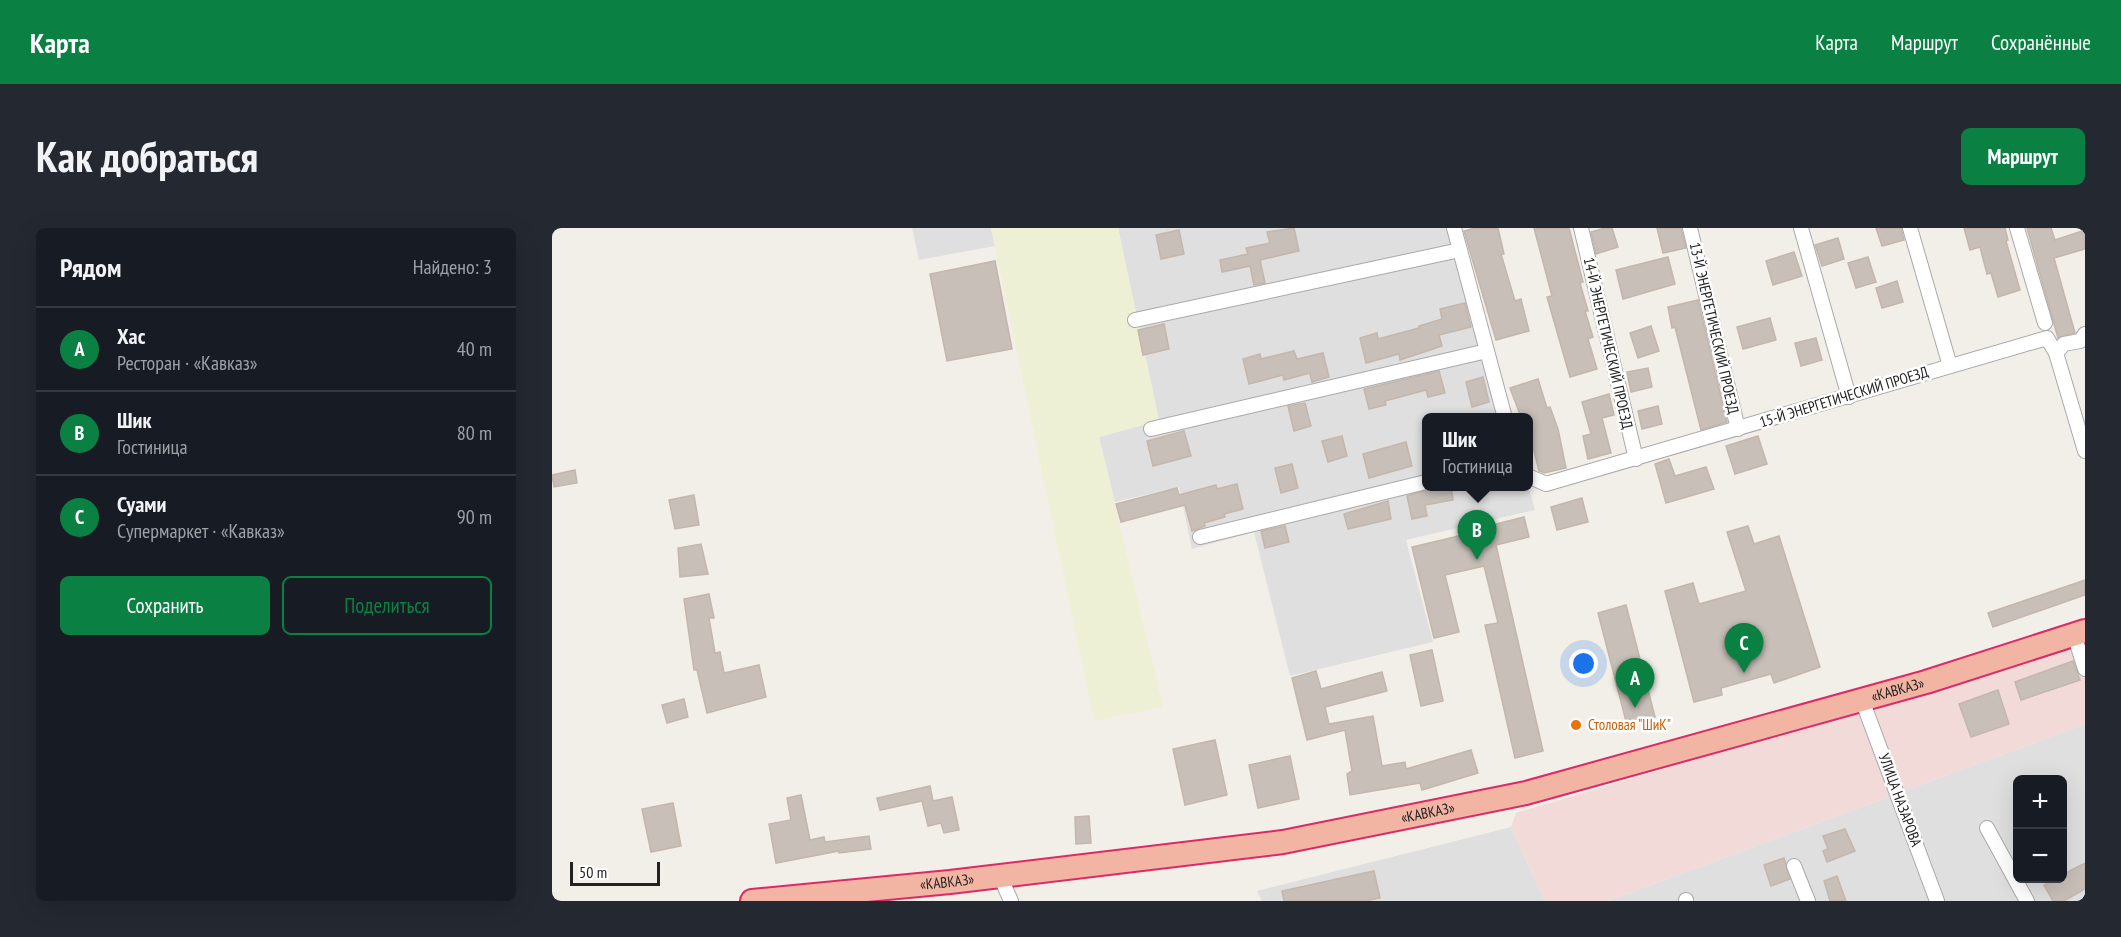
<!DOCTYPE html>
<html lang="ru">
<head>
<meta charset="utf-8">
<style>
  body { margin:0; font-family:"PT Sans Narrow",sans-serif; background:#242831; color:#f1f3f6 }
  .controls { position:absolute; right:18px; bottom:18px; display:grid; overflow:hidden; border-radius:9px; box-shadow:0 6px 24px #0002 }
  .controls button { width:54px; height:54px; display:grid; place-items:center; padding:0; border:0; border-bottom:2px solid #363941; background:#171b24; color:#f1f3f6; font:30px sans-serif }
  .scale { position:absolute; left:18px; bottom:15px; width:90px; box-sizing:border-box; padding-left:6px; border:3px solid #222; border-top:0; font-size:16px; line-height:21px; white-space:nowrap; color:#222; -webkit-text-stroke:4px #fff; paint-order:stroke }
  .you { position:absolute; left:1032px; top:436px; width:21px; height:21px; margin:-15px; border:4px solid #fff; border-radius:50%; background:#1a73e8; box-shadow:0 0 0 9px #1a73e833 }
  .badge { display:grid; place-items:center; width:39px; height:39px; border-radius:50%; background:#0b8043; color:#fff; font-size:20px; font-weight:700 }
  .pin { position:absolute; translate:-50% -50px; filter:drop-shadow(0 2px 3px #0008) }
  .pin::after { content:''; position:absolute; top:32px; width:21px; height:18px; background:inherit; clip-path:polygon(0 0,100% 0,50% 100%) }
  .popup { position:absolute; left:870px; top:185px; width:111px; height:78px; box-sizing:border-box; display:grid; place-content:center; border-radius:9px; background:#171b24; filter:drop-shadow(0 2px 4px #0005); font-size:20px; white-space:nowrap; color:#9ea1a6 }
  .popup b { font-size:22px; color:#f1f3f6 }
  .popup::after { content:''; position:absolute; left:50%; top:100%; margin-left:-12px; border:12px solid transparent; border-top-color:#171b24 }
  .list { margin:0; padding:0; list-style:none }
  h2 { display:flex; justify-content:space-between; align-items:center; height:78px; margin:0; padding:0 24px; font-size:26px }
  h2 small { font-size:20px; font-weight:400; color:#9ea1a6 }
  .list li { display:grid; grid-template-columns:39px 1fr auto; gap:18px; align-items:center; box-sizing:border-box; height:84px; padding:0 24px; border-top:2px solid #363941 }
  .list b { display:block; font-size:22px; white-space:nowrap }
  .list p { margin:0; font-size:20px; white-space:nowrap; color:#9ea1a6 }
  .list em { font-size:20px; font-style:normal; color:#9ea1a6 }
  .actions { display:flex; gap:12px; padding:18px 24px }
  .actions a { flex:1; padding:14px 0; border:2px solid #0b8043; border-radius:9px; text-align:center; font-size:21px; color:#0b8043 }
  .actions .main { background:#0b8043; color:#fff }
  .map { position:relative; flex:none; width:1533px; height:673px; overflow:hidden; border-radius:9px }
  header { display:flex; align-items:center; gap:36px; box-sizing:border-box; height:84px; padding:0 30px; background:#0b8043; color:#fff }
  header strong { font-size:28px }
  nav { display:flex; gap:33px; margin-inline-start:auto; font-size:21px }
  .intro { display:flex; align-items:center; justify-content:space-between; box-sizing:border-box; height:144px; padding:0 36px }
  h1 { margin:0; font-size:42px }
  .button { padding:15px 27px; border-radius:9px; background:#0b8043; color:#fff; font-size:21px; font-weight:700 }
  main { display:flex; gap:36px; padding:0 36px }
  aside { flex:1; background:#171b24; border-radius:9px; box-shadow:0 6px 24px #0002 }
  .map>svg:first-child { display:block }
</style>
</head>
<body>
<header>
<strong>Карта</strong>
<nav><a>Карта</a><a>Маршрут</a><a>Сохранённые</a></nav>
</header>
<div class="intro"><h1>Как добраться</h1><a class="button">Маршрут</a></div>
<main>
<aside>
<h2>Рядом<small>Найдено: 3</small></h2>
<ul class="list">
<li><span class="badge">A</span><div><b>Хас</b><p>Ресторан · «Кавказ»</p></div><em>40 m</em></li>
<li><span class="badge">B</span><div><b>Шик</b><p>Гостиница</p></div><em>80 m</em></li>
<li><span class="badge">C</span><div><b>Суами</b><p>Супермаркет · «Кавказ»</p></div><em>90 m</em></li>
</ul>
<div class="actions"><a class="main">Сохранить</a><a>Поделиться</a></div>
</aside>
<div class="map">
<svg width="1533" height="673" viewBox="0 0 1533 673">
  <rect width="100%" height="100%" fill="#f2efe9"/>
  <g fill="#e0dfdf" fill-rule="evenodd">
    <polygon points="360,0 439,0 443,18 367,32"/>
    <polygon points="566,0 908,0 958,189 874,190 874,258 976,257 983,282 854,312 881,414 738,448 702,304 640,321 627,259 563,274 547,209 607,192"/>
    <path d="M1533 496V673H1056ZM1466 552H1510V650H1466Z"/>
    <polygon points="959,599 993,673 710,673 705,663"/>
  </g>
  <polygon fill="#f2dad9" points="1533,416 1533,496 1056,673 993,673 959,599 964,585"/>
  <polygon fill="#eef0d5" points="439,0 566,0 607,193 547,209 611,479 542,493"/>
  <g fill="#c7bfb8" stroke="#c4b6ab" stroke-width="1.5">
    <polygon points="742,0 747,23 708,32 713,55 702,57 698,38 670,44 668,32 696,26 694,20 718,15 715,4"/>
    <polygon points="923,0 946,0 952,26 949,26 963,73 969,71 977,103 944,112 912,3"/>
    <polygon points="982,0 1017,0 1031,54 1028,55 1036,83 1033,83 1041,109 1036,111 1045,141 1018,149 995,69 1000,68"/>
    <polygon points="1053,0 1060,0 1066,19 1044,26 1039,4"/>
    <polygon points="1105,0 1129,0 1134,20 1111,25"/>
    <polygon points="1324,0 1349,0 1352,12 1330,18"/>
    <polygon points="1412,0 1453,0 1456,12 1454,13 1468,62 1446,69 1439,45 1435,46 1428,19 1418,22"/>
    <polygon points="1475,0 1499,0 1503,12 1533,2 1533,21 1502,30 1523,105 1506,110"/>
    <polygon points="627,2 632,26 609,31 604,7"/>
    <polygon points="1286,10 1292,31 1270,38 1263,17"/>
    <polygon points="1242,24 1250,48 1221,57 1214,33"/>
    <polygon points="1116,29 1123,56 1071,71 1064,42"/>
    <polygon points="1316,29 1324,54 1304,60 1296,35"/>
    <polygon points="443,33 460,121 395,133 378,46"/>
    <polygon points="1345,53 1351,74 1330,80 1324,60"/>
    <polygon points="1146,72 1175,194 1149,202 1123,99 1120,100 1116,79"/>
    <polygon points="913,75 919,99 887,107 890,118 848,132 847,126 814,135 808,110 825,105 826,111 867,100 867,98 890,91 888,81"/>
    <polygon points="1218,90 1224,112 1191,121 1185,99"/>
    <polygon points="612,96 617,121 591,127 586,102"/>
    <polygon points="1099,98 1107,123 1086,130 1078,105"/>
    <polygon points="1264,110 1270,132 1249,138 1243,115"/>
    <polygon points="742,123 745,131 771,125 777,149 760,154 758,145 732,152 731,147 697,156 691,131 708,126 709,131"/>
    <polygon points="1096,140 1100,159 1079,164 1075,144"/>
    <polygon points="887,143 893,165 876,169 874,162 833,173 834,177 817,181 812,161"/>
    <polygon points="931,149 937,174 920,179 914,154"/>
    <polygon points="986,151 995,180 998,179 1006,201 1014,240 992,245 987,243 979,211 976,212 976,189 969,189 958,160"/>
    <polygon points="1057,166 1062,187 1050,190 1059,225 1036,231 1031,208 1039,206 1030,174"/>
    <polygon points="753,175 759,198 742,203 736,178"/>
    <polygon points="1106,178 1110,196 1090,201 1086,183"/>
    <polygon points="632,203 639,228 601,238 595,213"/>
    <polygon points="790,208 795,228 776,234 770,213"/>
    <polygon points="1206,208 1215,236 1183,246 1174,218"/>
    <polygon points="854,214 860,238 817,250 811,226"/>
    <polygon points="1117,231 1123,248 1154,239 1162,261 1114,275 1103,236"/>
    <polygon points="740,236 746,260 729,265 723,240"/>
    <polygon points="23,242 25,255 2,259 0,247"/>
    <polygon points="685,256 691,281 672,286 673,289 652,295 653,298 640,303 633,277 569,294 564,276 625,260 627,267 664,257 665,261"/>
    <polygon points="887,258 899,258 901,272 873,277 875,288 860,291 855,268"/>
    <polygon points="142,267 147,297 123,301 117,272"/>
    <polygon points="1030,270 1036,294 1005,302 999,279"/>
    <polygon points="836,273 839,291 796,301 792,286"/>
    <polygon points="972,289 977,309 944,317 991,523 963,530 933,397 946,395 932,338 893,347 907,404 882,410 860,319 944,299 944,296"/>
    <polygon points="733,298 737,314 713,320 709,303"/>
    <polygon points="1196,298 1202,316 1227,308 1268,439 1222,455 1219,446 1169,460 1170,467 1142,474 1113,363 1141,355 1147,376 1194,363 1175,304"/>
    <polygon points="149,316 156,346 128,349 126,320"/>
    <polygon points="1533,352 1533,367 1441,399 1436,385"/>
    <polygon points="157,366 162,390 157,390 163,425 168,424 172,445 207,437 214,469 155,485 145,442 142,442 132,371"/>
    <polygon points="1074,377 1103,489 1075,497 1046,385"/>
    <polygon points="880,422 891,473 869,478 858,427"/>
    <polygon points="1521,433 1528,452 1469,472 1463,454"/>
    <polygon points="764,443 769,461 830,444 835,463 773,479 777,496 821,488 830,538 853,534 854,541 919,522 926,545 870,562 868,555 798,567 795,546 800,543 793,502 755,512 740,450"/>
    <polygon points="1446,462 1457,496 1419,509 1407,476"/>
    <polygon points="132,471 136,489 115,495 110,477"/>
    <polygon points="663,512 675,567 633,577 621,521"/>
    <polygon points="738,528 747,571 706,580 697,537"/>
    <polygon points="378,558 381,573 400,569 407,602 392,605 389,595 376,598 370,573 328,582 325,570"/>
    <polygon points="249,567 258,612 272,609 273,614 317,608 319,621 287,625 287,623 224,635 217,596 239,592 235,570"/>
    <polygon points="121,575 129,618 99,624 90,581"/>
    <polygon points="537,588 539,615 524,616 523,589"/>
    <polygon points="1293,601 1303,623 1275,634 1271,623 1276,621 1271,608"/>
    <polygon points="1232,630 1238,651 1219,658 1212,637"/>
    <polygon points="1533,635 1533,661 1512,673 1501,673 1492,657 1504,651 1510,651 1510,647"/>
    <polygon points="822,643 828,670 813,673 732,673 730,663"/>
    <polygon points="1285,648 1294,673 1278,673 1272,653"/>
  </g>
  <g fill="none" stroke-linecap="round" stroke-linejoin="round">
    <g stroke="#a9a9a9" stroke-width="16">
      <g id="minor">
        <polyline points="902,0 953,190"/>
        <polyline points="1029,0 1084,231"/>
        <polyline points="1138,0 1186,201"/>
        <polyline points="1249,0 1297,169"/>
        <polyline points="1358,0 1398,138"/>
        <polyline points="1465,0 1493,95"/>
        <polyline points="583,92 908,22"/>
        <polyline points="1504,125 1512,116 1528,113 1533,106"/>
        <polyline points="599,201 935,123"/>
        <polyline points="976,248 994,256 1495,110 1504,125 1533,223"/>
        <polyline points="648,309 874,254"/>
        <polyline points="1522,406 1533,441"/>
        <polyline points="1310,472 1385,673"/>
        <polyline points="1435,600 1475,673"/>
        <polyline points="1242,638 1256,673"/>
        <polyline points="448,648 459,673"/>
        <polyline points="1134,672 1134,673"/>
      </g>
    </g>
    <g stroke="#dc2a67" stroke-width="26">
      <g id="trunk">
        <path id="s1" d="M200 673 398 654 731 614 974 565 1374 454 1533 403"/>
      </g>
    </g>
    <use href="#minor" stroke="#fff" stroke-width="14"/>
    <use href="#trunk" stroke="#f2b4a3" stroke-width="22"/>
  </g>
  <circle fill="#e8710a" stroke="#fff" stroke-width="2" cx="1024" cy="497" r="6"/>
  <g text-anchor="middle" stroke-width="5" stroke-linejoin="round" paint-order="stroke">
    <g font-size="15" fill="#222" stroke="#fff">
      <text transform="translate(1162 100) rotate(77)" y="5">13-Й ЭНЕРГЕТИЧЕСКИЙ ПРОЕЗД</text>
      <text transform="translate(1056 115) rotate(77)" y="5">14-Й ЭНЕРГЕТИЧЕСКИЙ ПРОЕЗД</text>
      <text transform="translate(1292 169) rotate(-17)" y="5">15-Й ЭНЕРГЕТИЧЕСКИЙ ПРОЕЗД</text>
      <text dy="5" stroke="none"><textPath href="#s1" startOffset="1168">«КАВКАЗ»</textPath></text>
      <text transform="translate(1348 572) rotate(70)" y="5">УЛИЦА НАЗАРОВА</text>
      <text dy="5" stroke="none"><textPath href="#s1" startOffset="682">«КАВКАЗ»</textPath></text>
      <text dy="5" stroke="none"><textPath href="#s1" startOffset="196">«КАВКАЗ»</textPath></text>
    </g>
    <g font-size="15" fill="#c56008" stroke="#fff" text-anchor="start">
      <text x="1036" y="502">Столовая "ШиК"</text>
    </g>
  </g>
</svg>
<div class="controls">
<button>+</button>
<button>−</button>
</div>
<div class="scale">50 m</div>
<div class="you"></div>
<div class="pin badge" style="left:1083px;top:480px">A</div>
<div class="pin badge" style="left:925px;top:332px">B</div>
<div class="popup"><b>Шик</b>Гостиница</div>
<div class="pin badge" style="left:1192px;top:445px">C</div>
</div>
</main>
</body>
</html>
